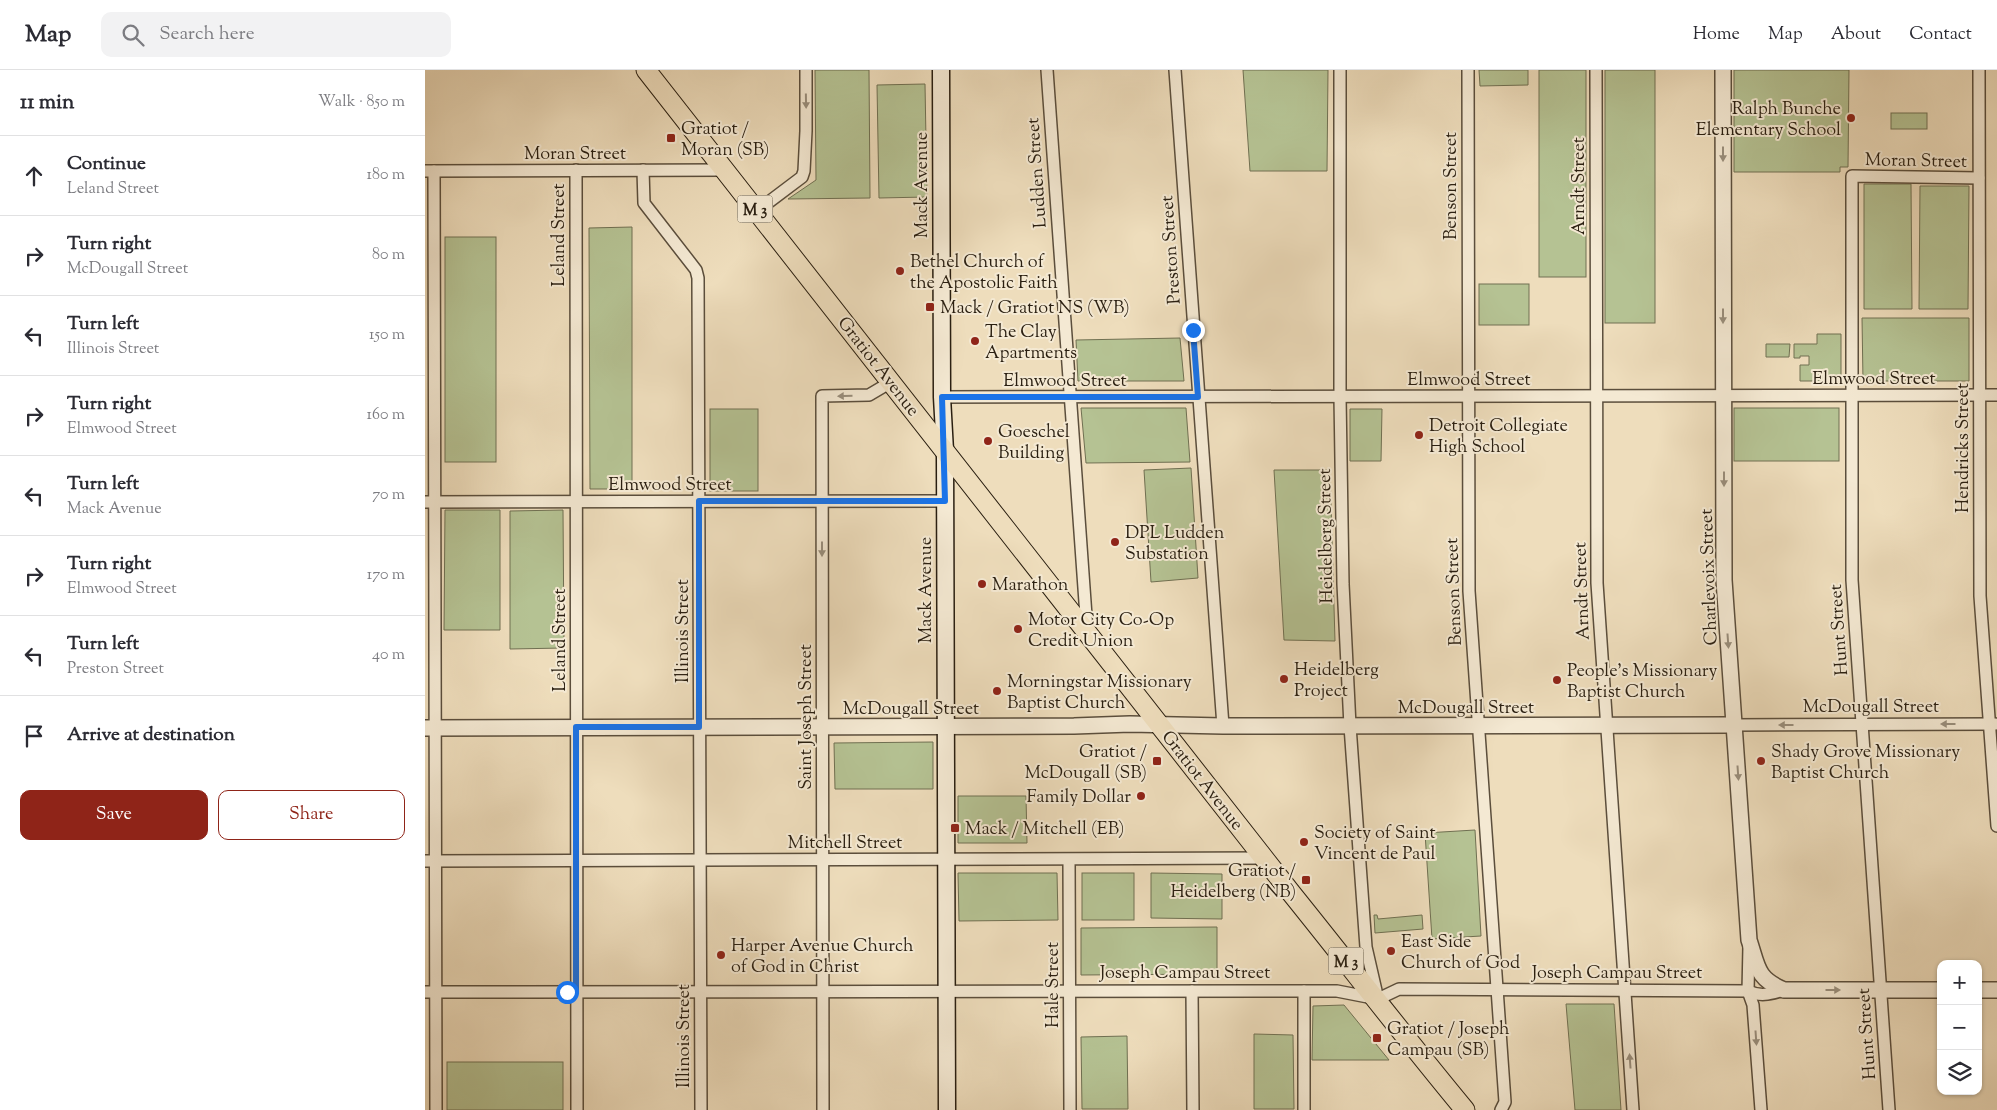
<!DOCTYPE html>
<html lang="en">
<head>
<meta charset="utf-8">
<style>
  body { margin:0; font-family:"Sorts Mill Goudy",serif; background:#f2f2f3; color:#2b2b33 }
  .controls { position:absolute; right:15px; bottom:15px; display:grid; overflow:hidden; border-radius:10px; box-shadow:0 1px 4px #0004 }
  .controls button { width:45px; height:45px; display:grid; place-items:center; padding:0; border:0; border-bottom:1px solid #e1e1e2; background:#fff; color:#2b2b33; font:25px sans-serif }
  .stop { position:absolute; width:15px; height:15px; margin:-11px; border:4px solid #1a73e8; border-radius:50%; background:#fff }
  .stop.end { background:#1a73e8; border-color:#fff; box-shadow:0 1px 5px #0008 }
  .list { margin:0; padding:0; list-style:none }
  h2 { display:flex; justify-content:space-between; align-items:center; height:65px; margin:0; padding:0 20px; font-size:21px }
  h2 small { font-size:16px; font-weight:400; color:#7c7c81 }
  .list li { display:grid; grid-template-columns:32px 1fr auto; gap:15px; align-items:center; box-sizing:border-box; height:80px; padding:0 20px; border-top:1px solid #e1e1e2 }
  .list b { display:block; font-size:19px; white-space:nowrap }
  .list p { margin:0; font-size:16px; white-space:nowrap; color:#7c7c81 }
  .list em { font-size:16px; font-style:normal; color:#7c7c81 }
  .actions { display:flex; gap:10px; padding:15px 20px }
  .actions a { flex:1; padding:11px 0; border:1px solid #8f2418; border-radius:10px; text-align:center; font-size:18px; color:#8f2418 }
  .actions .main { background:#8f2418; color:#fff }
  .icon { flex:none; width:28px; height:28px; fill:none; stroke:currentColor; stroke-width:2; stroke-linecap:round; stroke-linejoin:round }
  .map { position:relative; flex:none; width:1572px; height:1040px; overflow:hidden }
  header { display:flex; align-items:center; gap:30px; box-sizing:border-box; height:70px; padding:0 25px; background:#fff; border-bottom:1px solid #e1e1e2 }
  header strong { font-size:24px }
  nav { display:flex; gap:28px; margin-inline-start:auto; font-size:18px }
  .search { width:350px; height:45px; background:#f2f2f3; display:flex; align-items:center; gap:12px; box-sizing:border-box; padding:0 18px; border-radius:10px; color:#7c7c81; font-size:19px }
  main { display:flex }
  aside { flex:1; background:#fff }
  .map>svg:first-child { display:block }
</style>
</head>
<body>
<header>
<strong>Map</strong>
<div class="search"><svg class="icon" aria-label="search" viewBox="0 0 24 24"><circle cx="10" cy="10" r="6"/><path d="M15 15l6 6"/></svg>Search here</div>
<nav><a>Home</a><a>Map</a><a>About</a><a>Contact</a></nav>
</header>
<main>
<aside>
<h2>11 min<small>Walk · 850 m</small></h2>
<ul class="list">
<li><svg class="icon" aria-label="ahead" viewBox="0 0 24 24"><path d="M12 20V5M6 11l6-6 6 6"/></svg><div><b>Continue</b><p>Leland Street</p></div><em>180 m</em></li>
<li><svg class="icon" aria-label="right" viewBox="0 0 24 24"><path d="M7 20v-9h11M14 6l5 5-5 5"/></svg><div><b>Turn right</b><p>McDougall Street</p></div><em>80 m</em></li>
<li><svg class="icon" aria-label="left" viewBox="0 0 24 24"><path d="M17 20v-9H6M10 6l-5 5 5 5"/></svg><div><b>Turn left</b><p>Illinois Street</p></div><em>150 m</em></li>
<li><svg class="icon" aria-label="right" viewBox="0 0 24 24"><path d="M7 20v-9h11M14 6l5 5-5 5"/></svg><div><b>Turn right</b><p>Elmwood Street</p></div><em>160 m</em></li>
<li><svg class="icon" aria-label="left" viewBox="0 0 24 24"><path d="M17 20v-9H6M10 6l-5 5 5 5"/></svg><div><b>Turn left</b><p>Mack Avenue</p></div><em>70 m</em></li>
<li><svg class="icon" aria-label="right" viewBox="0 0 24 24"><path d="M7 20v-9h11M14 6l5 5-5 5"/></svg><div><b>Turn right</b><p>Elmwood Street</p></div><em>170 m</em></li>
<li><svg class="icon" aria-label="left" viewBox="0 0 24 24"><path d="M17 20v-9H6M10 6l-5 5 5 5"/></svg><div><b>Turn left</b><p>Preston Street</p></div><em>40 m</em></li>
<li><svg class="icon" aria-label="arrive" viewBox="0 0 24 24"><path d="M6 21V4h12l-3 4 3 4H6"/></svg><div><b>Arrive at destination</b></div></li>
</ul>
<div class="actions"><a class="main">Save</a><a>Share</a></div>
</aside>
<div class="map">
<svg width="1572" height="1040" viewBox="0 0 1572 1040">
  <rect width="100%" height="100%" fill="#eeddbc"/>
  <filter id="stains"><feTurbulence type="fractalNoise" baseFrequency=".004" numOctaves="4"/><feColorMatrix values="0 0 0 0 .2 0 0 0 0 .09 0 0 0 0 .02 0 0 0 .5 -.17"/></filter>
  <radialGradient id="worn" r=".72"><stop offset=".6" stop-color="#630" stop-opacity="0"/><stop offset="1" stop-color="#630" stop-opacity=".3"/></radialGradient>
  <g fill="#b5c293" stroke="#707052">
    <polygon points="390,0 444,0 445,128 363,129 391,110"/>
    <polygon points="818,0 903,0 902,101 825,101"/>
    <polygon points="1054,0 1103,0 1103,15 1055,16"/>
    <rect x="1114" y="0" width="47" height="207"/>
    <rect x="1180" y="0" width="50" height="253"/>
    <polygon points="1309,0 1424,0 1423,97 1415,97 1415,102 1309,102"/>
    <polygon points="500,14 502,127 454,128 452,15"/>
    <rect x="1466" y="43" width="36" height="16"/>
    <polygon points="1439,114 1486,114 1487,239 1439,239"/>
    <polygon points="1495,116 1544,116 1543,239 1494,239"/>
    <polygon points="207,157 207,419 165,419 164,158"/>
    <rect x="20" y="167" width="51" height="225"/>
    <rect x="1054" y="214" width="50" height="41"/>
    <polygon points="1544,248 1544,311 1438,311 1437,248"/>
    <polygon points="1392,264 1416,264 1416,311 1375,311 1375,295 1384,295 1384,286 1375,286 1375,288 1369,288 1369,274 1392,274"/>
    <polygon points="755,268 759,311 653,311 651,270"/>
    <polygon points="1341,274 1365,274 1364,287 1341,287"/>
    <polygon points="656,338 761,338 765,392 661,393"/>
    <rect x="1309" y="338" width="105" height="53"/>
    <rect x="285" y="339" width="48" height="82"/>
    <polygon points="925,339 957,339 956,391 925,391"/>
    <polygon points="766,398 773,508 726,512 719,400"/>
    <polygon points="849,400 905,400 910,571 859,570"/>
    <polygon points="20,440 75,440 75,560 19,560"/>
    <polygon points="138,440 139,578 85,579 85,441"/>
    <polygon points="508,672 508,719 410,719 409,673"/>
    <polygon points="533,726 601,726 602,773 533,773"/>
    <polygon points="1050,760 1056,866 1007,869 1000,763"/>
    <polygon points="632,803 633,850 534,851 533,803"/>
    <rect x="657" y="803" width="52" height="47"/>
    <polygon points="726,803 797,804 797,849 726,848"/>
    <polygon points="949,845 952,845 953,849 997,845 998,859 950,863"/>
    <polygon points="792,857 792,904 656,905 656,858"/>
    <polygon points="1141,934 1189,934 1196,1040 1150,1040"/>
    <polygon points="919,935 964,990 887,990 888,936"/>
    <polygon points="829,964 868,965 869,1039 829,1039"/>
    <polygon points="702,966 703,1039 657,1039 656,967"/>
    <rect x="22" y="992" width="116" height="48"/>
  </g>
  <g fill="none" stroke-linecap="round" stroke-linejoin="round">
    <g stroke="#5b4e3c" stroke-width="14">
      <g id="minor">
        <polyline points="622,0 662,560"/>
        <polyline points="750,0 798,656"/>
        <polyline points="915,0 915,327 918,514 925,656 941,877 952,925"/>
        <polyline points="1043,0 1044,521 1080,1032 1076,1040"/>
        <polyline points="1171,0 1172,513 1208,1040"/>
        <polyline points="1554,0 1555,526 1572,756"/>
        <polyline points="151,100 152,1040"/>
        <polyline points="218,100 219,133 271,200 273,208 276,1040"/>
        <polyline points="0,101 300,100"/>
        <polyline points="9,101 11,1040"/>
        <polyline points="332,141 377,107 379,101 381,61 381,0"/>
        <polyline points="517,327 1572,325"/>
        <polyline points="0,432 520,431"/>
        <polyline points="1309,655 1570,654"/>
        <polyline points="644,790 645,1040"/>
        <polyline points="0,791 839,788"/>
        <polyline points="1324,876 1323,921 1328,935 1336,1040"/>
        <polyline points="767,921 768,1040"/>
        <polyline points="879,921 879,1040"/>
        <path d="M0 922 912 921 953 929 974 919 1323 921C1336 927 1345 924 1359 920"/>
        <polyline points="398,1040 397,326 444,325 466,312"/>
        <polyline points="1464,1040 1427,510 1427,106 1554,108"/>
      </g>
    </g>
    <g stroke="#5b4e3c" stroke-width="18">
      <g id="tertiary">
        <path d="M1298 0 1299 510 1324 870C1333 897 1331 908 1359 920H1516"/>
        <polyline points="0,658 649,656 705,654 798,656 1309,655"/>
        <polyline points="1553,920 1572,920"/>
      </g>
    </g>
    <g stroke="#2a1f11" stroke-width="19">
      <polyline id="secondary" points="516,0 517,327 520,381 522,1040"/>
    </g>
    <g stroke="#2a1f11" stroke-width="21">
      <path id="primary" d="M221 0 867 824C925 896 981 969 1040 1040"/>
    </g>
    <use href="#minor" stroke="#f4e9d3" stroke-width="11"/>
    <use href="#tertiary" stroke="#f4e9d3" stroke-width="15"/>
    <use href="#secondary" stroke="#f4e9d3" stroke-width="16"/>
    <use href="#primary" stroke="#eeddbc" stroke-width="19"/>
  </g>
  <defs><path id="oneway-solid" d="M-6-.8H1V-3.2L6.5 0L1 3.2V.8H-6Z" transform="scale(1.25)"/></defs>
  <g fill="#998e7c">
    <use href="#oneway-solid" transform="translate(381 31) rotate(89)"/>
    <use href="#oneway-solid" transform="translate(1298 84) rotate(90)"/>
    <use href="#oneway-solid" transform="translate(1298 246) rotate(90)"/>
    <use href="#oneway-solid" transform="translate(420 326) rotate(178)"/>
    <use href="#oneway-solid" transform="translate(1299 409) rotate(90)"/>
    <use href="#oneway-solid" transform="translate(397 479) rotate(90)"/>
    <use href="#oneway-solid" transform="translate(1303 571) rotate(86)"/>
    <use href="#oneway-solid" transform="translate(1523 654) rotate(180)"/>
    <use href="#oneway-solid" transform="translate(1361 655) rotate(180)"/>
    <use href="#oneway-solid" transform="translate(1313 703) rotate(86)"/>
    <use href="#oneway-solid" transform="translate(1408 920)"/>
    <use href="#oneway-solid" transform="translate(1331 968) rotate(86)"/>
    <use href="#oneway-solid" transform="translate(1205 991) rotate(-94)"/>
  </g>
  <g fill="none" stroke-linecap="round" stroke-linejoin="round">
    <polyline stroke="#1a73e8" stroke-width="6" points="142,922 151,922 151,657 274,657 274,431 520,431 517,327 773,327 768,260"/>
  </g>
  <g fill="#8f2418" stroke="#f4e9d3" stroke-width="2">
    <circle cx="1426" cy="48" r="5"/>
    <rect x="241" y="63" width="10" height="10" rx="2.5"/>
    <circle cx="475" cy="201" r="5"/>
    <rect x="500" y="232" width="10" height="10" rx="2.5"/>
    <circle cx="550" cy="271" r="5"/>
    <circle cx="994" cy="365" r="5"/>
    <circle cx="563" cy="371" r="5"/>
    <circle cx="690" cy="472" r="5"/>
    <circle cx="557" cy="514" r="5"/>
    <circle cx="593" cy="559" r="5"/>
    <circle cx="859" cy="609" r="5"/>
    <circle cx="1132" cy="610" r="5"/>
    <circle cx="572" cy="621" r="5"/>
    <rect x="727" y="686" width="10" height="10" rx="2.5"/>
    <circle cx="1336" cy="691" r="5"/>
    <circle cx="716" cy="726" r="5"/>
    <rect x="525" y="753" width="10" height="10" rx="2.5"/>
    <circle cx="879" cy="772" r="5"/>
    <rect x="876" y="805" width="10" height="10" rx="2.5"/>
    <circle cx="966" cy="881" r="5"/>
    <circle cx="296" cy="885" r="5"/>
    <rect x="947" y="963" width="10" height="10" rx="2.5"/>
  </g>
  <g text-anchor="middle" stroke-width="4" stroke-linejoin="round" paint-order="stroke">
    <g fill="#f4e9d3" stroke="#675c4b" stroke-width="1">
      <rect x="312.5" y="125.5" width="35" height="27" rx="4"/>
      <rect x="903.5" y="877.5" width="35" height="27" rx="4"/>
    </g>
    <g font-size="16" font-weight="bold" fill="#2a1f11">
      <text x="330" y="145">M 3</text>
      <text x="921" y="897">M 3</text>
    </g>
    <g font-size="18" fill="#2a1f11" stroke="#f4e9d3" text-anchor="start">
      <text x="1416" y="44" text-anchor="end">Ralph Bunche<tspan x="1416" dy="21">Elementary School</tspan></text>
      <text x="256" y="64">Gratiot /<tspan x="256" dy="21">Moran (SB)</tspan></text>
      <text x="485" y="197">Bethel Church of<tspan x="485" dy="21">the Apostolic Faith</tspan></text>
      <text x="515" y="243">Mack / Gratiot NS (WB)</text>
      <text x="560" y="267">The Clay<tspan x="560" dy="21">Apartments</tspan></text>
      <text x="1004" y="361">Detroit Collegiate<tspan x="1004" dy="21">High School</tspan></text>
      <text x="573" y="367">Goeschel<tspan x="573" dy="21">Building</tspan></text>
      <text x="700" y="468">DPL Ludden<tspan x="700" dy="21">Substation</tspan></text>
      <text x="567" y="520">Marathon</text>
      <text x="603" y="555">Motor City Co-Op<tspan x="603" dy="21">Credit Union</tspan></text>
      <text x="869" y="605">Heidelberg<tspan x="869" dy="21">Project</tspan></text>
      <text x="1142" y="606">People's Missionary<tspan x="1142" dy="21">Baptist Church</tspan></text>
      <text x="582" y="617">Morningstar Missionary<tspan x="582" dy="21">Baptist Church</tspan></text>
      <text x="722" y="687" text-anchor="end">Gratiot /<tspan x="722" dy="21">McDougall (SB)</tspan></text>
      <text x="1346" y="687">Shady Grove Missionary<tspan x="1346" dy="21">Baptist Church</tspan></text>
      <text x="706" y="732" text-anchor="end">Family Dollar</text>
      <text x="540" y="764">Mack / Mitchell (EB)</text>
      <text x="889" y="768">Society of Saint<tspan x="889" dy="21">Vincent de Paul</tspan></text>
      <text x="871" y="806" text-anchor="end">Gratiot /<tspan x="871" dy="21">Heidelberg (NB)</tspan></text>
      <text x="976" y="877">East Side<tspan x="976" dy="21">Church of God</tspan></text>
      <text x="306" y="881">Harper Avenue Church<tspan x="306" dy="21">of God in Christ</tspan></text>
      <text x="962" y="964">Gratiot / Joseph<tspan x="962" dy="21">Campau (SB)</tspan></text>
    </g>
    <g font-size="18" fill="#2a1f11" stroke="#f4e9d3">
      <text x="150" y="89">Moran Street</text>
      <text transform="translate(1491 90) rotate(1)" y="6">Moran Street</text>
      <text transform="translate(611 103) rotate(-94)" y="6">Ludden Street</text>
      <text transform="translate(496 115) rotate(-90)" y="6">Mack Avenue</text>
      <text transform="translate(1025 116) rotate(-90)" y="6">Benson Street</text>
      <text transform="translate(1153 116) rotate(-90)" y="6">Arndt Street</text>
      <text transform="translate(133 165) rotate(-90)" y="6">Leland Street</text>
      <text transform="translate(745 180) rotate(-94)" y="6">Preston Street</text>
      <text transform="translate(454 296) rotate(52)" y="6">Gratiot Avenue</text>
      <text x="1449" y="314">Elmwood Street</text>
      <text x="1044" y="315">Elmwood Street</text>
      <text x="640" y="316">Elmwood Street</text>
      <text transform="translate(1537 378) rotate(-90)" y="6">Hendricks Street</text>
      <text x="245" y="420">Elmwood Street</text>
      <text transform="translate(900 466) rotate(-91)" y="6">Heidelberg Street</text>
      <text transform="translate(1283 507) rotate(-92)" y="6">Charlevoix Street</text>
      <text transform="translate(500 520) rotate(-90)" y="6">Mack Avenue</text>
      <text transform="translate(1156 521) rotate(-92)" y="6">Arndt Street</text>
      <text transform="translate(1028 522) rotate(-92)" y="6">Benson Street</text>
      <text transform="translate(1413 560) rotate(-94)" y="6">Hunt Street</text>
      <text transform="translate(257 561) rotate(-90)" y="6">Illinois Street</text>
      <text transform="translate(134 570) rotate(-90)" y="6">Leland Street</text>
      <text x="1446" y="642">McDougall Street</text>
      <text x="1041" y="643">McDougall Street</text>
      <text x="486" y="644">McDougall Street</text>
      <text transform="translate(380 647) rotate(-90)" y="6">Saint Joseph Street</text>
      <text transform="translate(778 710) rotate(52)" y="6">Gratiot Avenue</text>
      <text x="420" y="778">Mitchell Street</text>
      <text x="760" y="908">Joseph Campau Street</text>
      <text x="1192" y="908">Joseph Campau Street</text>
      <text transform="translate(627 915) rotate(-90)" y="6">Hale Street</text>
      <text transform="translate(1441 964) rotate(-94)" y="6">Hunt Street</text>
      <text transform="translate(258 966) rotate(-90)" y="6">Illinois Street</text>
    </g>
  </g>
  <rect width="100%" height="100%" filter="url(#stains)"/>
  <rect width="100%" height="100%" fill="url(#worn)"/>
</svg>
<div class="controls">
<button>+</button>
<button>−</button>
<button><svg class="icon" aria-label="layers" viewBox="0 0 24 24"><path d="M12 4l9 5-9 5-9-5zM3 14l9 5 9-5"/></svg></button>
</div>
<div class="stop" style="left:142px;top:922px"></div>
<div class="stop end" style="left:768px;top:260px"></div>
</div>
</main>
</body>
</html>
